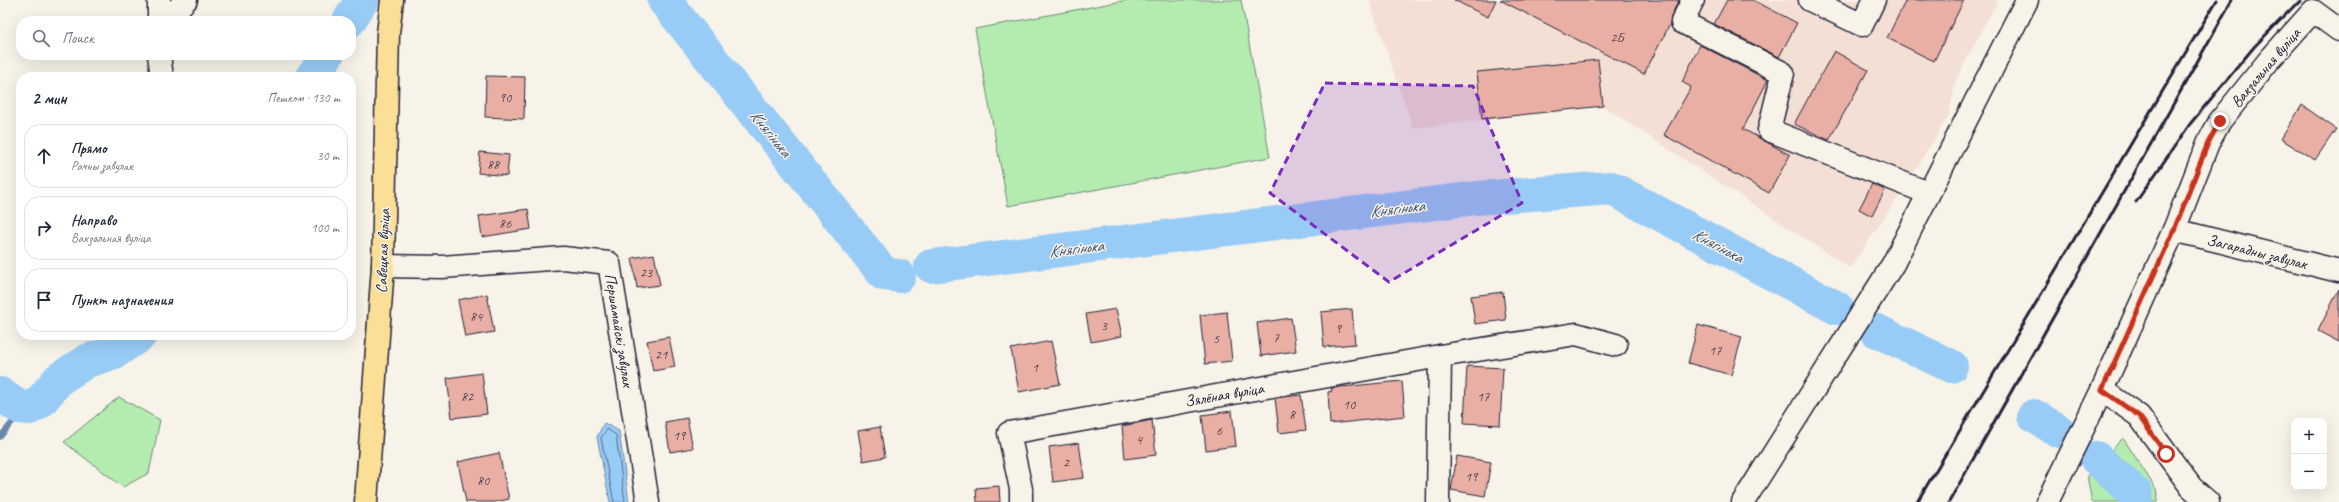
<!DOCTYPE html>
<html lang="ru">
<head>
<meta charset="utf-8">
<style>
  body { margin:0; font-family:Caveat,sans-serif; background:#f6f6f7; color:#1f2937 }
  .controls { position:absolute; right:12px; bottom:12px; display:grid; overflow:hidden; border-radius:8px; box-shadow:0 4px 16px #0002 }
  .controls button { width:36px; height:36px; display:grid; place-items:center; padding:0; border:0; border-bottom:1px solid #e0e1e3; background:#fff; color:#1f2937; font:20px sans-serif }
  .stop { position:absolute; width:12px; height:12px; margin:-9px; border:3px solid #c8321e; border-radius:50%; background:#fff }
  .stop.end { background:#c8321e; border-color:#fff; box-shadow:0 1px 4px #0008 }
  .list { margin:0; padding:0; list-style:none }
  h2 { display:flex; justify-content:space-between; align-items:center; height:52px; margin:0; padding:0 16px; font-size:17px }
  h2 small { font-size:13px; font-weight:400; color:#747a83 }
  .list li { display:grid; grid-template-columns:26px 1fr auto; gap:12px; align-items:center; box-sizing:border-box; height:64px; margin:0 8px 8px; padding:0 8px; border:1px solid #e0e1e3; border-radius:16px }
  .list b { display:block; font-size:15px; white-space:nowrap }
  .list p { margin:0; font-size:13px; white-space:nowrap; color:#747a83 }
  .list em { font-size:13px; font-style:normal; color:#747a83 }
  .icon { flex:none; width:22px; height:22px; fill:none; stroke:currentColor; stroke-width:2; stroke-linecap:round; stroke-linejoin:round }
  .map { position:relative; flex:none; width:2339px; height:502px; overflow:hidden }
  .search { position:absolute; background:#fff; box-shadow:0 4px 16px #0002; left:16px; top:16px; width:340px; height:44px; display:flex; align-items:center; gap:10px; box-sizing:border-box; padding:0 14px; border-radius:16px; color:#747a83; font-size:15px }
  .panel { position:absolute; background:#fff; box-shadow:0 4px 16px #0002; left:16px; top:72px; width:340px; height:268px; border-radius:16px }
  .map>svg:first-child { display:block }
</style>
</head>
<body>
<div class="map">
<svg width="2339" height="502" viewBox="0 0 2339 502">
  <rect width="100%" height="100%" fill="#f7f3e8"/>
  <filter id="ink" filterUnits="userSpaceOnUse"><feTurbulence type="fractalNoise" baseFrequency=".025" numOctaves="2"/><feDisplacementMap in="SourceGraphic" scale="8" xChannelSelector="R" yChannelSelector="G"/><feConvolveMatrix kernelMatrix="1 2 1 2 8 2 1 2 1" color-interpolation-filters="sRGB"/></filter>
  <g filter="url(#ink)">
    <polygon fill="#f3dfd4" points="1369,0 1998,0 1956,79 1949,115 1907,184 1850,268 1603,106 1413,128"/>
    <g fill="#b4ecb0" stroke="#6b8776">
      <polygon points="1128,0 1241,0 1270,157 1008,206 975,29"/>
      <polygon points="119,397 160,420 149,473 123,487 64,442"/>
      <polygon points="2123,438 2158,492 2157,502 2092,502 2087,476"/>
    </g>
    <polygon fill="#98ccf6" stroke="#6988ab" points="604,423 619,431 629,502 610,502 597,437"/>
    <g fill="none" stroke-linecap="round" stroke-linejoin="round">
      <polyline stroke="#516686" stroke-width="1" points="614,502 601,438 607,429 616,435 625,502"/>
      <polyline stroke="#6988ab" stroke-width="5.5" points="0,437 15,419 19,407"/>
      <g stroke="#98ccf6" stroke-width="34">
        <polyline points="664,0 884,274 899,276"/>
        <polyline points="349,21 362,0"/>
        <polyline points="312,77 327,55"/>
        <polyline points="931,266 1477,198 1611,188 1837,308"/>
        <polyline points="1877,331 1951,366"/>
        <polyline points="0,394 19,407 30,408 40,402 59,379 87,361 115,352 140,335"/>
        <polyline points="2034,416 2059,431"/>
        <polyline points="2096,458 2136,494 2136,502"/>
      </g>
    </g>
    <g fill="#e9afa4" stroke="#22223b">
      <polygon points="1454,0 1496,0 1488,17"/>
      <polygon points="1500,0 1679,0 1671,16 1670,24 1644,74"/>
      <polygon points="1727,0 1753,0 1797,23 1779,57 1714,24"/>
      <polygon points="1906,0 1964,0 1934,61 1887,38"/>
      <polygon points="1700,45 1768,80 1743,129 1790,155 1769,193 1664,135 1691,87 1682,82"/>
      <polygon points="1834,51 1868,70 1829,140 1794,124"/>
      <polygon points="1598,60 1603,106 1482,119 1477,72"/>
      <polygon points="486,76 525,77 524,119 485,117"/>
      <polygon points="2302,105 2336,129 2315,160 2281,139"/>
      <polygon points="480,152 509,155 507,176 478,173"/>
      <polygon points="1872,184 1885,190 1872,216 1859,209"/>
      <polygon points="528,209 531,229 482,237 479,216"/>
      <polygon points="654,254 660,285 637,288 632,258"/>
      <polygon points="2339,289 2339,342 2318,331"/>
      <polygon points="1503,292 1506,320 1475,324 1471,296"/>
      <polygon points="487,294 494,332 465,337 458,300"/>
      <polygon points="1116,309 1122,336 1091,342 1086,314"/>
      <polygon points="1352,309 1355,344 1324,347 1321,312"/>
      <polygon points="1227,312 1232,361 1205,364 1200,315"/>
      <polygon points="1291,318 1296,351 1261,356 1257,323"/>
      <polygon points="1698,325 1742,337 1731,375 1688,363"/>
      <polygon points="669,337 675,367 653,371 647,341"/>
      <polygon points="1051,341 1060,384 1019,392 1011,349"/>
      <polygon points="1467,366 1503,368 1500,425 1464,423"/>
      <polygon points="482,373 487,414 452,418 447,378"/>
      <polygon points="1402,381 1405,416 1330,424 1328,392 1332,391 1331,388"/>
      <polygon points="1301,395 1306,430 1279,433 1275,398"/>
      <polygon points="1232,411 1236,446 1206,450 1202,415"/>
      <polygon points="687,418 693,448 670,452 665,422"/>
      <polygon points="1152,420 1156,455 1125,459 1122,426"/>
      <polygon points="880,427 885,457 863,461 858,431"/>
      <polygon points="1079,443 1084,478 1053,482 1049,447"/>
      <polygon points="499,453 509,499 495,502 466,502 458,462"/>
      <polygon points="1457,456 1491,462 1485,496 1451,490"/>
      <polygon points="999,486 1000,502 977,502 976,488"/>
    </g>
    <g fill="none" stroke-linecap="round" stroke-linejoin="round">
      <g stroke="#22223b" stroke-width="25">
        <g id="minor">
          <polyline points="159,0 159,21"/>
          <polyline points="1693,0 1682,22 1783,73 1769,130 1928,193"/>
          <polyline points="1810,0 1862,25 1874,0"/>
          <polyline points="166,21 186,0"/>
          <polyline points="159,55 162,77"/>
          <polyline points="2174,230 2339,271"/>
          <polyline points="383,266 442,267 563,258 609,263 648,502"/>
          <polyline points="2102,390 2139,416 2191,487 2208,502"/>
          <polyline points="1021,502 1021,489 1009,433 1440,356 1576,334 1616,345"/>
          <polyline points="1438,502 1440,356"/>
          <polyline points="1743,502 1893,264 2027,0"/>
          <polyline points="2047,502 2102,390 2174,230 2208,143 2220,121 2270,59 2313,11 2339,30"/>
        </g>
      </g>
      <g stroke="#22223b" stroke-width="25">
        <polyline id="major" points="366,502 383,266 388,33 392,0"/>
      </g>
      <use href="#minor" stroke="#f7f3e8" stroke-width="22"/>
      <use href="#major" stroke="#fbdf96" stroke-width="22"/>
      <g stroke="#22223b" stroke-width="3">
        <polyline points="2136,202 2190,124 2254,47 2300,0"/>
        <polyline points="1917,502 2217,0"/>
        <polyline points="1949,502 2232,0"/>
      </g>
    </g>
  </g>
  <g fill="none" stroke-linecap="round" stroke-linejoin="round" filter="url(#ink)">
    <polyline stroke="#c8321e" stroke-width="5" points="2166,454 2139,416 2102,390 2174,230 2208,143 2220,121"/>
  </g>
  <path fill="#7b2cbf" fill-opacity="0.2" stroke="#7b2cbf" stroke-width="3" stroke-dasharray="8 5" stroke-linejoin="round" d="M1325 83 1473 86 1522 203 1389 282 1270 193Z"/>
  <g text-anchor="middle" stroke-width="3" stroke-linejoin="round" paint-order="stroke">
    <g font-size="14" fill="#544555">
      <text x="1617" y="42">2Б</text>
      <text x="505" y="102">90</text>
      <text x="493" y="169">88</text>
      <text x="505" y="228">86</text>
      <text x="646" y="277">23</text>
      <text x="476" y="321">84</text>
      <text x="1104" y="330">3</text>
      <text x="1338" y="333">9</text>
      <text x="1276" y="342">7</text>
      <text x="1216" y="343">5</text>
      <text x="1715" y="355">17</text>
      <text x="661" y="359">21</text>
      <text x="1035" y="372">1</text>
      <text x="467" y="401">82</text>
      <text x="1483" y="401">17</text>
      <text x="1349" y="409">10</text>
      <text x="1292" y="419">8</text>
      <text x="1219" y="435">6</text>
      <text x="679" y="440">19</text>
      <text x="1139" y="444">4</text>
      <text x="1066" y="467">2</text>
      <text x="1471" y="481">19</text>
      <text x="483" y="485">80</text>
    </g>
    <g font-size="16" fill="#22223b" stroke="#f7f3e8">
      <text transform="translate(2265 67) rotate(-50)" y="6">Вакзальная вуліца</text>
      <text transform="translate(382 251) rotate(-88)" y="6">Савецкая вуліца</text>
      <text transform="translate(2257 251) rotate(14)" y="6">Загарадны завулак</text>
      <text transform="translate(620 330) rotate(81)" y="6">Першамайскі завулак</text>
      <text transform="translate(1224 394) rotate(-10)" y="6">Зялёная вуліца</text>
    </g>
    <g font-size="17" font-style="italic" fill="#455573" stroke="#f7f3e8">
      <text transform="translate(771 133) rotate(51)" y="6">Княгінька</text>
      <text transform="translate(1397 208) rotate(-7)" y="6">Княгінька</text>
      <text transform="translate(1718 245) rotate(28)" y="6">Княгінька</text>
      <text transform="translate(1076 248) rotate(-7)" y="6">Княгінька</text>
    </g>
  </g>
</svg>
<div class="controls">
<button>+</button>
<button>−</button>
</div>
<div class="stop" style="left:2166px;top:454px"></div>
<div class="stop end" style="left:2220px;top:121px"></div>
<div class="search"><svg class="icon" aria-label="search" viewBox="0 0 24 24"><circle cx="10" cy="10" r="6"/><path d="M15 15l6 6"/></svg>Поиск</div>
<section class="panel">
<h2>2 мин<small>Пешком · 130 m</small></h2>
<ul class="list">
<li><svg class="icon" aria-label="ahead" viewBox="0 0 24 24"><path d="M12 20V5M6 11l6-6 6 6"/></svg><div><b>Прямо</b><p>Рачны завулак</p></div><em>30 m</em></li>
<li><svg class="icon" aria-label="right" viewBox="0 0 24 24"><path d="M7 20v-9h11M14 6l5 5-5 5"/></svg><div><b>Направо</b><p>Вакзальная вуліца</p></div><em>100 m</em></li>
<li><svg class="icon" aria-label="arrive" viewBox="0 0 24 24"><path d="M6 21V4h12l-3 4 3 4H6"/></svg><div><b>Пункт назначения</b></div></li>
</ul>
</section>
</div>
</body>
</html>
